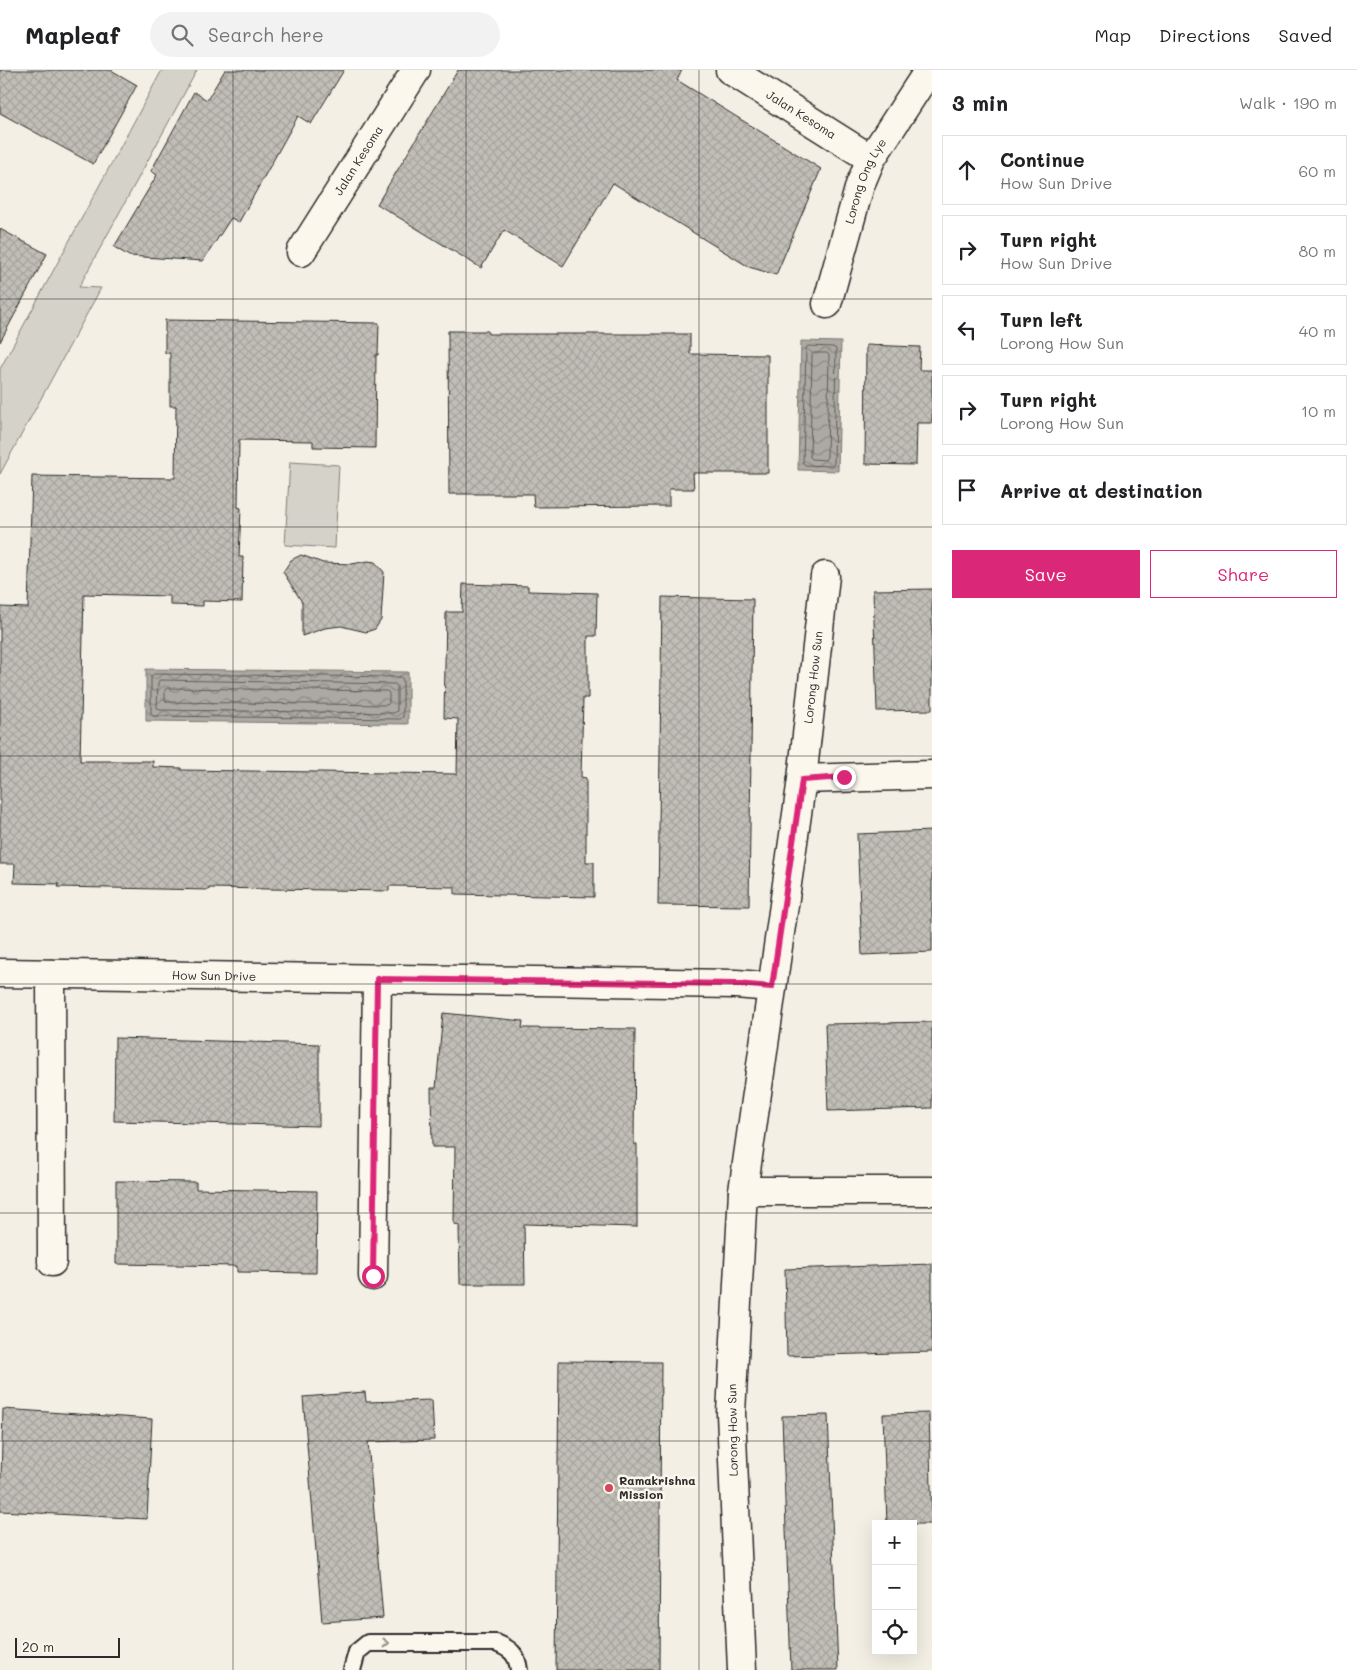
<!DOCTYPE html>
<html lang="en">
<head>
<meta charset="utf-8">
<style>
  body { margin:0; font-family:Mali,sans-serif; background:#f2f2f2; color:#202124 }
  .controls { position:absolute; right:15px; bottom:15px; display:grid; overflow:hidden; border-radius:0px; box-shadow:0 5px 20px #0002 }
  .controls button { width:45px; height:45px; display:grid; place-items:center; padding:0; border:0; border-bottom:1px solid #e0e0e0; background:#fff; color:#202124; font:25px sans-serif }
  .scale { position:absolute; left:15px; bottom:12px; width:105px; box-sizing:border-box; padding-left:5px; border:2px solid #2b2b2b; border-top:0; font-size:14px; line-height:18px; white-space:nowrap; color:#2b2b2b; -webkit-text-stroke:4px #fbf7ec; paint-order:stroke }
  .stop { position:absolute; width:15px; height:15px; margin:-11px; border:4px solid #db2777; border-radius:50%; background:#fff }
  .stop.end { background:#db2777; border-color:#fff; box-shadow:0 1px 5px #0008 }
  .list { margin:0; padding:0; list-style:none }
  h2 { display:flex; justify-content:space-between; align-items:center; height:65px; margin:0; padding:0 20px; font-size:21px }
  h2 small { font-size:16px; font-weight:400; color:#757577 }
  .list li { display:grid; grid-template-columns:32px 1fr auto; gap:15px; align-items:center; box-sizing:border-box; height:70px; margin:0 10px 10px; padding:0 10px; border:1px solid #e0e0e0; border-radius:0px }
  .list b { display:block; font-size:19px; white-space:nowrap }
  .list p { margin:0; font-size:16px; white-space:nowrap; color:#757577 }
  .list em { font-size:16px; font-style:normal; color:#757577 }
  .actions { display:flex; gap:10px; padding:15px 20px }
  .actions a { flex:1; padding:11px 0; border:1px solid #db2777; border-radius:0px; text-align:center; font-size:18px; color:#db2777 }
  .actions .main { background:#db2777; color:#fff }
  .icon { flex:none; width:28px; height:28px; fill:none; stroke:currentColor; stroke-width:2; stroke-linecap:round; stroke-linejoin:round }
  .map { position:relative; flex:none; width:932px; height:1600px; overflow:hidden }
  header { display:flex; align-items:center; gap:30px; box-sizing:border-box; height:70px; padding:0 25px; background:#fff; border-bottom:1px solid #e0e0e0 }
  header strong { font-size:24px }
  nav { display:flex; gap:28px; margin-inline-start:auto; font-size:18px }
  .search { width:350px; height:45px; background:#f2f2f2; display:flex; align-items:center; gap:12px; box-sizing:border-box; padding:0 18px; border-radius:28px; color:#757577; font-size:19px }
  main { display:flex }
  aside { flex:1; background:#fff }
  .map>svg:first-child { display:block }
</style>
</head>
<body>
<header>
<strong>Mapleaf</strong>
<div class="search"><svg class="icon" aria-label="search" viewBox="0 0 24 24"><circle cx="10" cy="10" r="6"/><path d="M15 15l6 6"/></svg>Search here</div>
<nav><a>Map</a><a>Directions</a><a>Saved</a></nav>
</header>
<main>
<div class="map">
<svg width="932" height="1600" viewBox="0 0 932 1600">
  <defs>
    <pattern id="water-waves" width="16" height="10" patternUnits="userSpaceOnUse" patternTransform="scale(1.25)"><rect width="16" height="10" fill="#aca9a2"/><path d="M0 5q4-4 8 0t8 0" fill="none" stroke="#8c8a84"/></pattern>
    <pattern id="building-cross-hatch" width="8" height="8" patternUnits="userSpaceOnUse" patternTransform="scale(1.25)"><rect width="8" height="8" fill="#c0beb6"/><path d="M0 0l8 8M0 8l8-8" fill="none" stroke="#a5a39d"/></pattern>
  </defs>
  <rect width="100%" height="100%" fill="#f3efe4"/>
  <filter id="ink" filterUnits="userSpaceOnUse"><feTurbulence type="fractalNoise" baseFrequency=".02" numOctaves="2"/><feDisplacementMap in="SourceGraphic" scale="10" xChannelSelector="R" yChannelSelector="G"/><feConvolveMatrix kernelMatrix="1 2 1 2 8 2 1 2 1" color-interpolation-filters="sRGB"/></filter>
  <g filter="url(#ink)">
    <g fill="#d5d2c9" stroke="#807e7a">
      <polygon points="162,0 197,0 79,217 101,218 0,404 0,299"/>
      <polygon points="290,392 339,395 335,478 285,475"/>
    </g>
    <g fill="url(#water-waves)" stroke="#787772">
      <polygon points="801,271 841,272 838,401 798,400"/>
      <polygon points="146,599 408,602 408,654 146,651"/>
    </g>
    <g fill="none" stroke-linecap="round" stroke-linejoin="round">
      <g stroke="#5f5d5b" stroke-width="1">
        <polygon points="808,276 833,277 836,279 834,393 832,396 805,395 803,393 806,279"/>
        <polygon points="814,283 827,283 829,285 827,387 825,390 812,389 810,387 812,285"/>
        <polygon points="154,604 401,607 403,610 403,647 400,649 153,646 151,644 151,607"/>
        <polygon points="160,610 395,614 397,616 397,641 394,643 160,640 157,638 158,613"/>
        <polygon points="168,618 387,621 389,623 389,633 387,635 167,632 165,630 165,620"/>
      </g>
    </g>
    <g fill="url(#building-cross-hatch)" stroke="#2b2b2b">
      <polygon points="0,0 111,0 137,15 93,94 0,43"/>
      <polygon points="225,0 344,0 311,54 298,46 239,152 231,148 203,191 129,186 114,177 157,105 151,101 194,22 207,30"/>
      <polygon points="458,0 682,0 677,10 821,99 776,205 749,197 613,113 563,196 504,160 481,198 377,134"/>
      <polygon points="0,159 47,184 0,272"/>
      <polygon points="165,250 379,253 378,285 376,285 375,378 313,377 313,371 239,370 238,437 241,438 239,487 243,487 242,532 203,531 203,536 170,535 170,526 84,524 80,691 153,691 153,697 181,698 181,700 457,704 458,649 444,648 446,542 462,542 463,514 528,516 528,521 597,523 596,566 588,566 588,628 583,628 581,707 586,708 586,792 594,792 594,827 455,824 455,817 389,816 389,821 209,818 209,820 58,817 59,814 14,813 15,794 0,794 0,537 28,538 32,406 175,408 176,336 170,336 170,283 165,283"/>
      <polygon points="448,261 488,261 488,264 690,264 690,284 768,285 768,403 693,403 694,419 669,419 669,436 534,437 533,424 449,424"/>
      <polygon points="866,275 920,277 919,300 932,300 932,353 917,353 916,395 865,394"/>
      <polygon points="301,485 323,493 352,494 368,491 375,492 384,502 381,550 375,559 366,562 341,556 325,558 302,566 302,532 283,502 291,490"/>
      <polygon points="932,519 932,640 877,641 873,520"/>
      <polygon points="662,527 753,529 749,836 658,835"/>
      <polygon points="932,761 932,882 862,885 857,764"/>
      <polygon points="443,943 523,951 522,958 635,959 634,1074 637,1074 637,1157 524,1154 525,1214 460,1214 459,1155 454,1154 455,1077 432,1077 431,1018 436,1018"/>
      <polygon points="932,952 932,1038 828,1041 825,954"/>
      <polygon points="115,968 319,974 319,1056 114,1051"/>
      <polygon points="116,1111 196,1112 196,1119 317,1121 316,1203 237,1202 237,1196 116,1194"/>
      <polygon points="932,1194 932,1282 787,1286 785,1199"/>
      <polygon points="559,1291 661,1292 659,1600 556,1600"/>
      <polygon points="365,1322 366,1332 432,1330 434,1370 368,1372 383,1548 322,1552 303,1327"/>
      <polygon points="3,1339 152,1349 147,1449 0,1441"/>
      <polygon points="929,1343 932,1454 887,1454 883,1344"/>
      <polygon points="828,1345 838,1600 791,1600 782,1346"/>
    </g>
    <g fill="none" stroke-linecap="round" stroke-linejoin="round">
      <g stroke="#2b2b2b" stroke-width="20">
        <path id="lane" d="M352 1600 357 1582 368 1573H496C511 1579 517 1584 519 1600"/>
      </g>
      <g stroke="#2b2b2b" stroke-width="31">
        <g id="street">
          <path id="s1" d="M730 0 871 89"/>
          <path id="s2" d="M301 182 416 0"/>
          <path id="s3" d="M827 234 860 115 871 89 929 0"/>
          <polyline points="802,709 932,705"/>
          <path id="s4" d="M0 903 736 914 772 917"/>
          <polyline points="51,904 52,1192"/>
          <polyline points="743,1121 932,1121"/>
          <polyline points="373,1206 377,909"/>
          <path id="s5" d="M742 1600 731 1343 743 1121 802 709 825 506"/>
        </g>
      </g>
      <use href="#lane" stroke="#fbf7ec" stroke-width="16"/>
      <use href="#street" stroke="#fbf7ec" stroke-width="28"/>
    </g>
    <defs><path id="oneway-chevron" d="M-2-3.5L2.5 0L-2 3.5" fill="none" stroke-width="1.6" stroke-linecap="round" stroke-linejoin="round" transform="scale(1.25)"/></defs>
    <use stroke="#93918c" href="#oneway-chevron" transform="translate(386 1573)"/>
  </g>
  <g fill="none" stroke-linecap="round" stroke-linejoin="round" filter="url(#ink)">
    <polyline stroke="#db2777" stroke-width="6" points="373,1206 377,909 736,914 772,917 802,710 844,707"/>
  </g>
  <path fill="none" stroke="#2b2b2b" stroke-width="1" stroke-opacity="0.55" d="M233 0V1600M466 0V1600M699 0V1600M0 229H932M0 457H932M0 686H932M0 914H932M0 1143H932M0 1371H932"/>
  <circle fill="#d1495b" stroke="#fbf7ec" stroke-width="2" cx="609" cy="1418" r="5"/>
  <g text-anchor="middle" stroke-width="5" stroke-linejoin="round" paint-order="stroke">
    <g font-size="12" fill="#2b2b2b" stroke="#fbf7ec">
      <text dy="4" stroke="none"><textPath href="#s1" startOffset="84">Jalan Kesoma</textPath></text>
      <text dy="4" stroke="none"><textPath href="#s2" startOffset="108">Jalan Kesoma</textPath></text>
      <text dy="4" stroke="none"><textPath href="#s3" startOffset="129">Lorong Ong Lye</textPath></text>
      <text dy="4" stroke="none"><textPath href="#s5" startOffset="998">Lorong How Sun</textPath></text>
      <text dy="4" stroke="none"><textPath href="#s4" startOffset="214">How Sun Drive</textPath></text>
      <text transform="translate(733 1360) rotate(-91)" y="4">Lorong How Sun</text>
    </g>
    <g font-size="12" font-weight="bold" fill="#2b2b2b" stroke="#fbf7ec" text-anchor="start">
      <text x="619" y="1415">Ramakrishna<tspan x="619" dy="14">Mission</tspan></text>
    </g>
  </g>
</svg>
<div class="controls">
<button>+</button>
<button>−</button>
<button><svg class="icon" aria-label="locate" viewBox="0 0 24 24"><circle cx="12" cy="12" r="6"/><path d="M12 2v4M12 18v4M2 12h4M18 12h4"/></svg></button>
</div>
<div class="scale">20 m</div>
<div class="stop" style="left:373px;top:1206px"></div>
<div class="stop end" style="left:844px;top:707px"></div>
</div>
<aside>
<h2>3 min<small>Walk · 190 m</small></h2>
<ul class="list">
<li><svg class="icon" aria-label="ahead" viewBox="0 0 24 24"><path d="M12 20V5M6 11l6-6 6 6"/></svg><div><b>Continue</b><p>How Sun Drive</p></div><em>60 m</em></li>
<li><svg class="icon" aria-label="right" viewBox="0 0 24 24"><path d="M7 20v-9h11M14 6l5 5-5 5"/></svg><div><b>Turn right</b><p>How Sun Drive</p></div><em>80 m</em></li>
<li><svg class="icon" aria-label="left" viewBox="0 0 24 24"><path d="M17 20v-9H6M10 6l-5 5 5 5"/></svg><div><b>Turn left</b><p>Lorong How Sun</p></div><em>40 m</em></li>
<li><svg class="icon" aria-label="right" viewBox="0 0 24 24"><path d="M7 20v-9h11M14 6l5 5-5 5"/></svg><div><b>Turn right</b><p>Lorong How Sun</p></div><em>10 m</em></li>
<li><svg class="icon" aria-label="arrive" viewBox="0 0 24 24"><path d="M6 21V4h12l-3 4 3 4H6"/></svg><div><b>Arrive at destination</b></div></li>
</ul>
<div class="actions"><a class="main">Save</a><a>Share</a></div>
</aside>
</main>
</body>
</html>
